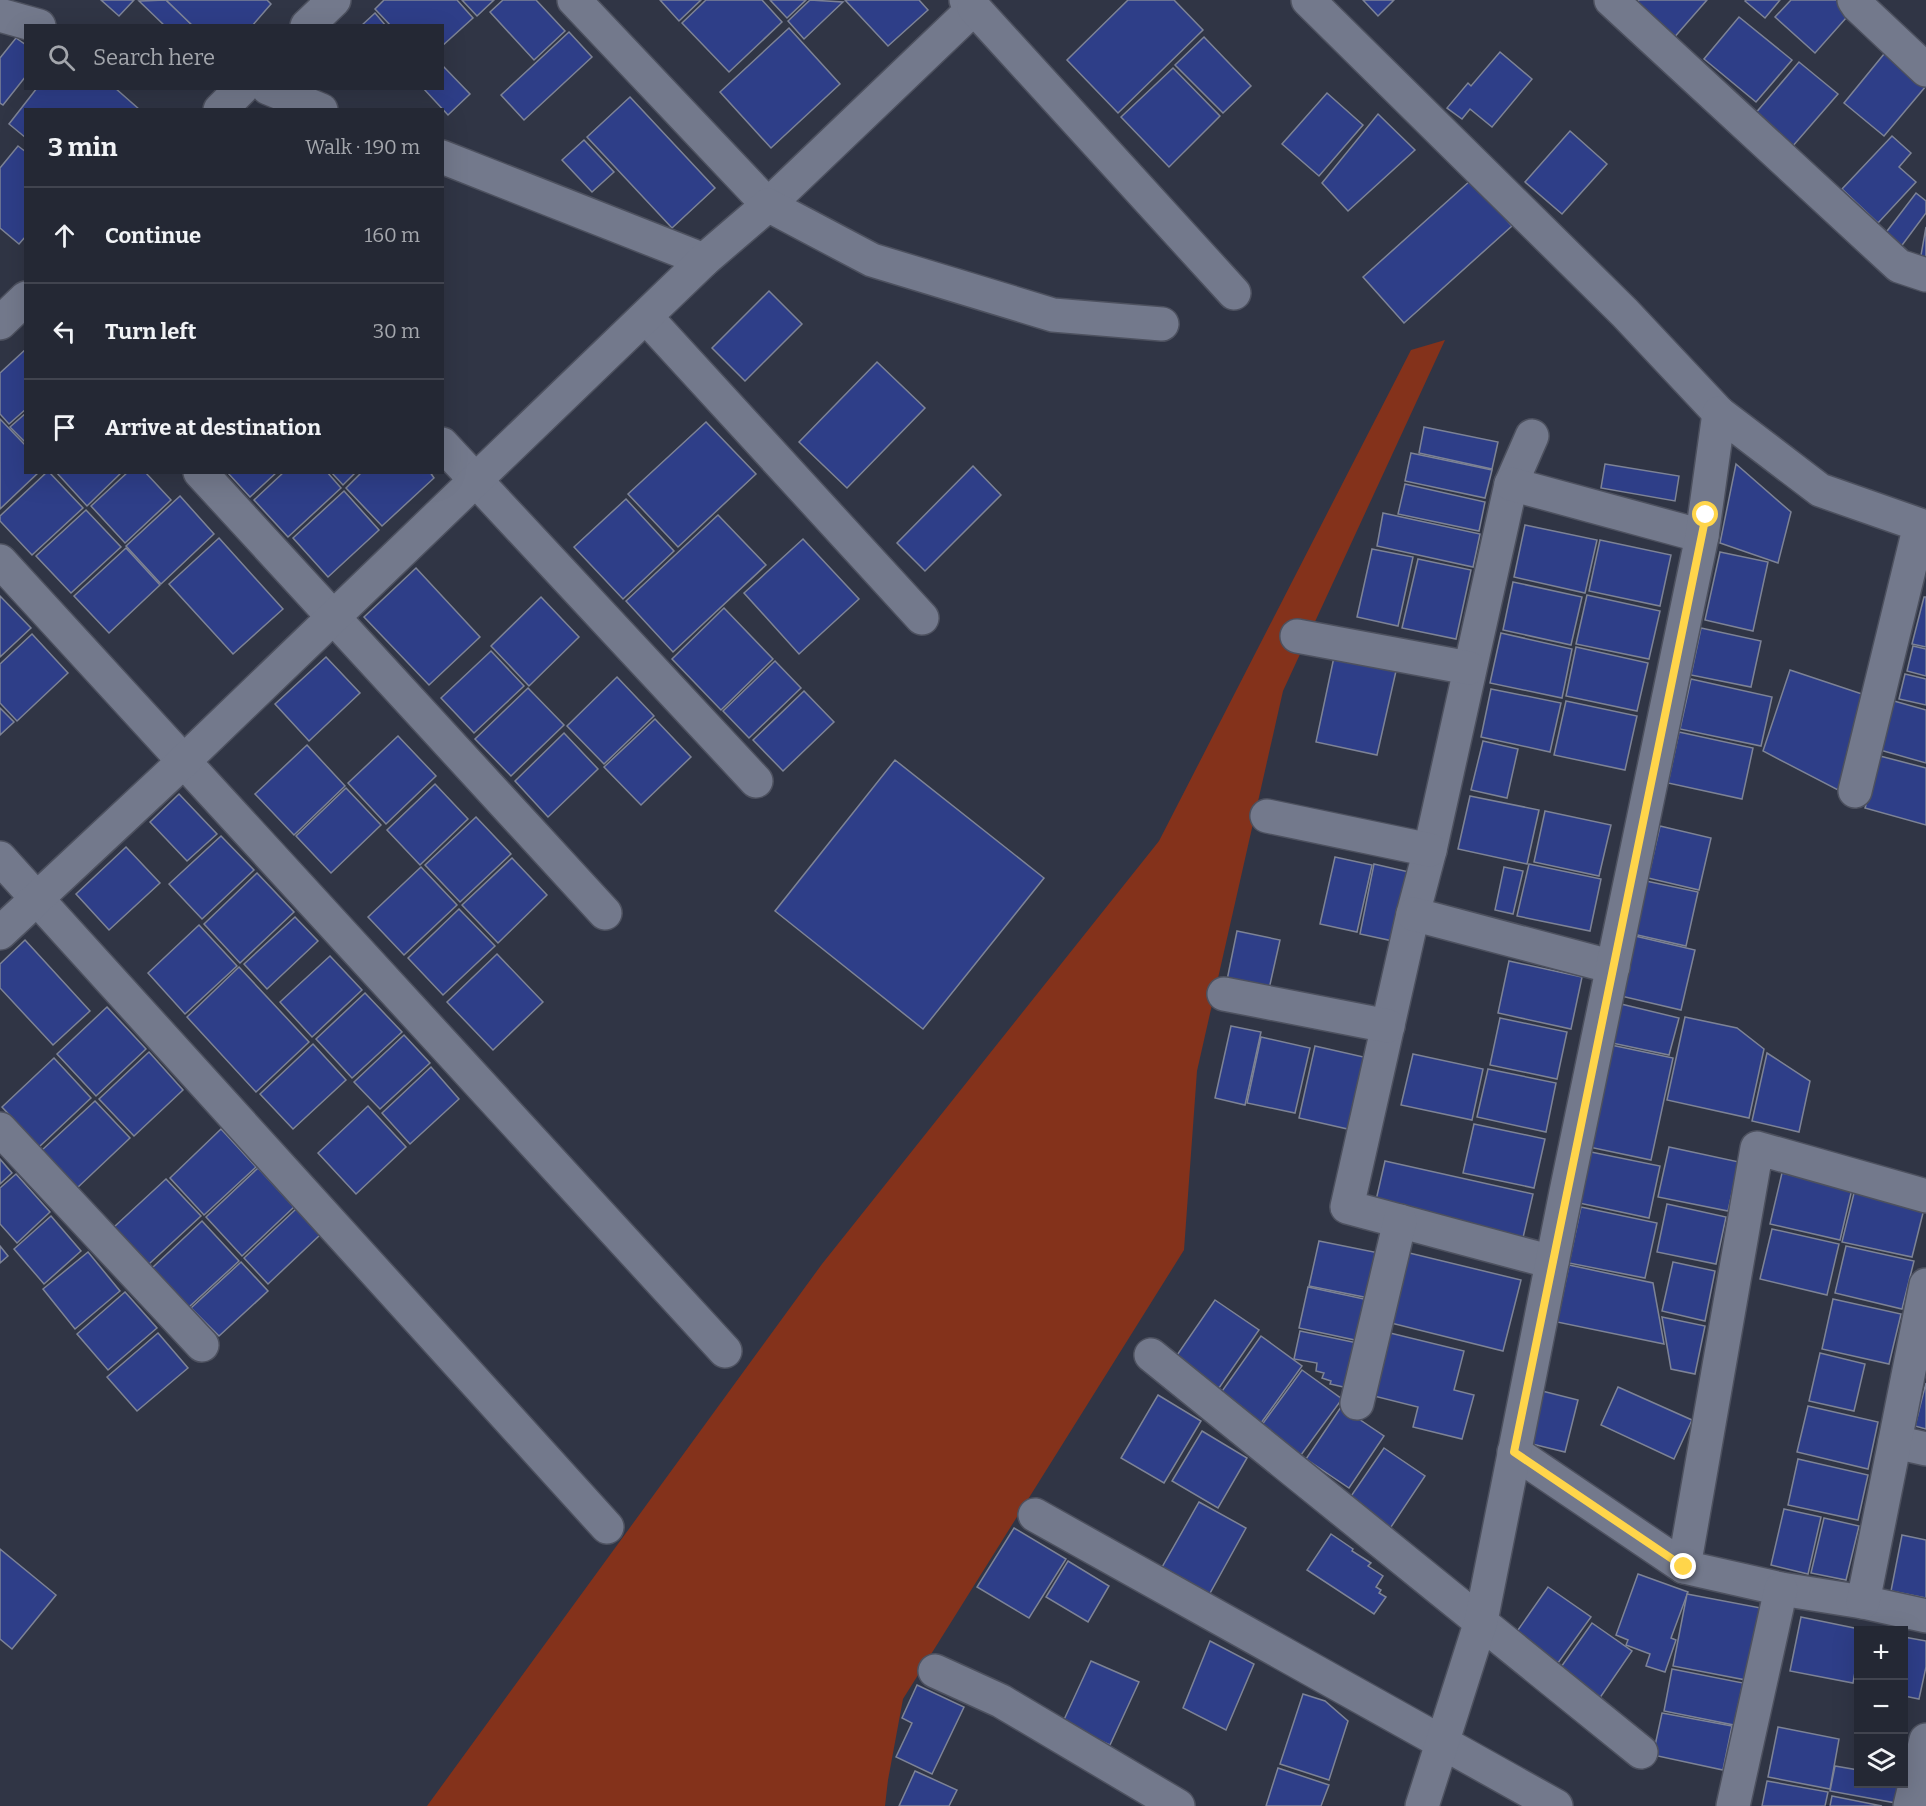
<!DOCTYPE html>
<html lang="en">
<head>
<meta charset="utf-8">
<style>
  body { margin:0; font-family:Bitter,serif; background:#303440; color:#f1f3f6 }
  .controls { position:absolute; right:18px; bottom:18px; display:grid; overflow:hidden; border-radius:0px; box-shadow:0 6px 24px #0002 }
  .controls button { width:54px; height:54px; display:grid; place-items:center; padding:0; border:0; border-bottom:2px solid #41444f; background:#242834; color:#f1f3f6; font:30px sans-serif }
  .stop { position:absolute; width:18px; height:18px; margin:-14px; border:4px solid #ffd54a; border-radius:50%; background:#fff }
  .stop.end { background:#ffd54a; border-color:#fff; box-shadow:0 2px 6px #0008 }
  .list { margin:0; padding:0; list-style:none }
  h2 { display:flex; justify-content:space-between; align-items:center; height:78px; margin:0; padding:0 24px; font-size:26px }
  h2 small { font-size:20px; font-weight:400; color:#a3a6ac }
  .list li { display:grid; grid-template-columns:39px 1fr auto; gap:18px; align-items:center; box-sizing:border-box; height:96px; padding:0 24px; border-top:2px solid #41444f }
  .list b { display:block; font-size:22px; white-space:nowrap }
  .list em { font-size:20px; font-style:normal; color:#a3a6ac }
  .icon { flex:none; width:33px; height:33px; fill:none; stroke:currentColor; stroke-width:2; stroke-linecap:round; stroke-linejoin:round }
  .map { position:relative; flex:none; width:1926px; height:1806px; overflow:hidden }
  .search { position:absolute; background:#242834; box-shadow:0 6px 24px #0002; left:24px; top:24px; width:420px; height:66px; display:flex; align-items:center; gap:15px; box-sizing:border-box; padding:0 21px; border-radius:0px; color:#a3a6ac; font-size:22px }
  .panel { position:absolute; background:#242834; box-shadow:0 6px 24px #0002; left:24px; top:108px; width:420px; height:366px; border-radius:0px }
  .map>svg:first-child { display:block }
</style>
</head>
<body>
<div class="map">
<svg width="1926" height="1806" viewBox="0 0 1926 1806">
  <rect width="100%" height="100%" fill="#303545"/>
  <polygon fill="#84321b" points="1445,340 1283,691 1197,1071 1184,1250 903,1699 888,1780 885,1806 427,1806 822,1264 1159,841 1411,350"/>
  <g fill="#2e3e88" stroke="#7d8396" stroke-width="1.5">
    <polygon points="101,0 134,0 119,16"/>
    <polygon points="166,0 193,26 165,26 139,1"/>
    <polygon points="166,0 267,0 271,4 252,26 193,26"/>
    <polygon points="384,0 457,0 473,18 442,46 442,26 391,26 375,9"/>
    <polygon points="462,0 494,0 477,16"/>
    <polygon points="503,0 536,0 565,31 534,60 490,12"/>
    <polygon points="660,0 701,0 679,21"/>
    <polygon points="706,0 762,0 782,22 729,72 682,23"/>
    <polygon points="770,0 806,0 787,18"/>
    <polygon points="810,0 843,2 804,39 788,21"/>
    <polygon points="845,0 919,0 928,10 888,46"/>
    <polygon points="1128,0 1174,0 1203,30 1118,113 1067,60"/>
    <polygon points="1363,0 1394,0 1378,16"/>
    <polygon points="1639,0 1707,0 1672,40 1634,6"/>
    <polygon points="1746,0 1780,0 1765,18 1745,1"/>
    <polygon points="1791,0 1862,0 1815,53 1775,17"/>
    <polygon points="375,13 386,26 361,26"/>
    <polygon points="1739,17 1792,60 1756,102 1704,59"/>
    <polygon points="789,28 840,84 771,148 720,92"/>
    <polygon points="569,32 592,57 524,120 501,95"/>
    <polygon points="1204,37 1251,86 1223,113 1175,65"/>
    <polygon points="16,38 26,45 26,76 3,105 0,103 0,58"/>
    <polygon points="1893,43 1926,86 1884,136 1844,103"/>
    <polygon points="1500,52 1532,79 1492,127 1470,109 1462,119 1447,108 1468,83 1471,86"/>
    <polygon points="1799,62 1838,94 1792,147 1754,115"/>
    <polygon points="442,65 470,94 448,115 423,88 442,88"/>
    <polygon points="1173,68 1220,116 1169,167 1121,117"/>
    <polygon points="37,88 115,88 140,110 26,110 26,138 9,124"/>
    <polygon points="1327,93 1363,125 1319,176 1282,144"/>
    <polygon points="630,97 715,188 672,228 587,137"/>
    <polygon points="1378,114 1415,150 1348,211 1322,183"/>
    <polygon points="1570,131 1607,164 1562,214 1525,182"/>
    <polygon points="1892,136 1911,153 1899,167 1916,182 1878,223 1842,189"/>
    <polygon points="584,140 614,172 592,192 562,160"/>
    <polygon points="18,146 26,152 26,236 19,244 0,228 0,168"/>
    <polygon points="1471,180 1512,226 1404,323 1363,277"/>
    <polygon points="1916,193 1926,201 1926,213 1897,252 1881,239"/>
    <polygon points="1926,227 1926,262 1920,261"/>
    <polygon points="769,291 802,324 745,381 712,348"/>
    <polygon points="26,349 26,409 9,424 0,414 0,373"/>
    <polygon points="877,362 925,408 847,488 799,442"/>
    <polygon points="26,413 26,443 10,427"/>
    <polygon points="0,419 26,446 26,472 39,472 0,509"/>
    <polygon points="706,422 756,474 678,547 628,494"/>
    <polygon points="1424,427 1498,442 1492,469 1419,453"/>
    <polygon points="1411,453 1492,470 1485,498 1405,481"/>
    <polygon points="1605,464 1679,476 1675,501 1601,488"/>
    <polygon points="1736,464 1791,512 1778,563 1720,543"/>
    <polygon points="973,466 1001,495 925,571 897,543"/>
    <polygon points="47,472 49,472 83,508 32,555 0,521 0,516"/>
    <polygon points="56,472 122,472 87,506"/>
    <polygon points="128,472 145,472 171,500 125,543 91,506"/>
    <polygon points="227,472 277,472 250,497"/>
    <polygon points="284,472 327,472 341,488 288,537 254,500"/>
    <polygon points="331,472 356,472 343,485"/>
    <polygon points="362,472 430,472 434,478 382,526 346,488"/>
    <polygon points="1405,484 1485,502 1479,531 1398,514"/>
    <polygon points="344,491 379,530 328,577 293,538"/>
    <polygon points="180,496 214,534 161,584 126,546"/>
    <polygon points="626,499 674,551 623,599 574,547"/>
    <polygon points="86,510 121,547 71,593 36,556"/>
    <polygon points="1383,513 1480,534 1473,567 1377,546"/>
    <polygon points="718,515 766,565 673,652 626,601"/>
    <polygon points="1525,525 1597,540 1585,593 1514,577"/>
    <polygon points="219,538 283,609 233,654 169,584"/>
    <polygon points="803,539 859,599 799,654 744,593"/>
    <polygon points="1600,540 1671,555 1660,606 1589,591"/>
    <polygon points="126,548 160,585 109,633 74,596"/>
    <polygon points="1372,549 1413,557 1398,626 1357,617"/>
    <polygon points="1720,552 1768,562 1753,631 1705,620"/>
    <polygon points="1418,559 1471,570 1456,639 1402,628"/>
    <polygon points="416,568 480,637 429,685 364,617"/>
    <polygon points="1513,582 1582,597 1571,645 1503,630"/>
    <polygon points="1587,595 1660,611 1649,659 1576,644"/>
    <polygon points="0,596 31,628 0,657"/>
    <polygon points="541,597 579,637 529,686 491,646"/>
    <polygon points="1924,597 1926,597 1926,647 1912,644"/>
    <polygon points="724,608 773,659 721,710 672,659"/>
    <polygon points="1701,628 1761,641 1751,687 1691,675"/>
    <polygon points="1501,633 1572,649 1562,698 1490,683"/>
    <polygon points="32,634 68,673 17,721 0,703 0,664"/>
    <polygon points="1913,646 1926,649 1926,676 1907,671"/>
    <polygon points="1576,647 1648,663 1637,711 1566,696"/>
    <polygon points="491,651 524,686 474,733 441,698"/>
    <polygon points="326,657 360,693 309,741 275,704"/>
    <polygon points="1334,657 1396,671 1377,755 1316,742"/>
    <polygon points="775,661 801,688 749,738 723,711"/>
    <polygon points="1790,670 1865,695 1838,790 1763,751"/>
    <polygon points="1905,674 1926,679 1926,705 1899,699"/>
    <polygon points="617,677 654,716 604,764 567,726"/>
    <polygon points="1691,679 1772,697 1761,746 1680,729"/>
    <polygon points="528,688 564,725 511,776 475,739"/>
    <polygon points="1491,689 1561,703 1550,752 1481,737"/>
    <polygon points="804,691 834,722 783,771 753,740"/>
    <polygon points="1566,701 1637,716 1625,770 1554,755"/>
    <polygon points="1894,701 1926,710 1926,763 1880,750"/>
    <polygon points="0,708 14,722 0,735"/>
    <polygon points="655,719 691,757 641,805 604,767"/>
    <polygon points="1679,732 1753,748 1742,799 1668,783"/>
    <polygon points="564,733 598,769 548,817 515,781"/>
    <polygon points="398,736 436,776 386,824 348,783"/>
    <polygon points="1483,741 1518,749 1507,798 1471,790"/>
    <polygon points="307,745 345,786 294,835 255,794"/>
    <polygon points="1880,756 1926,768 1926,825 1865,808"/>
    <polygon points="895,760 1044,878 923,1029 775,911"/>
    <polygon points="435,784 468,819 420,865 387,830"/>
    <polygon points="346,788 381,825 331,873 296,836"/>
    <polygon points="179,794 217,834 187,861 150,822"/>
    <polygon points="1470,796 1539,810 1527,864 1458,849"/>
    <polygon points="1545,811 1611,825 1599,876 1534,862"/>
    <polygon points="476,817 511,854 460,902 425,865"/>
    <polygon points="1660,826 1711,838 1699,890 1648,878"/>
    <polygon points="221,836 254,870 202,919 169,884"/>
    <polygon points="126,847 160,883 109,930 76,894"/>
    <polygon points="1335,857 1372,865 1357,932 1320,924"/>
    <polygon points="512,858 547,895 498,943 462,905"/>
    <polygon points="1374,864 1409,872 1393,941 1360,934"/>
    <polygon points="1529,864 1601,879 1590,931 1517,916"/>
    <polygon points="421,867 457,905 404,955 368,917"/>
    <polygon points="1504,867 1523,871 1513,914 1495,910"/>
    <polygon points="257,873 294,912 240,963 204,924"/>
    <polygon points="1646,881 1698,892 1686,946 1633,934"/>
    <polygon points="459,909 495,946 443,995 408,958"/>
    <polygon points="295,917 318,941 267,989 244,964"/>
    <polygon points="199,925 237,966 185,1014 148,973"/>
    <polygon points="1237,931 1280,940 1269,989 1227,980"/>
    <polygon points="1635,936 1695,950 1681,1010 1621,996"/>
    <polygon points="25,940 90,1011 53,1045 0,988 0,964"/>
    <polygon points="497,954 543,1002 493,1050 447,1002"/>
    <polygon points="330,956 362,990 312,1037 280,1002"/>
    <polygon points="1509,961 1582,977 1571,1029 1498,1013"/>
    <polygon points="239,967 309,1042 256,1092 187,1017"/>
    <polygon points="365,993 402,1032 352,1078 316,1039"/>
    <polygon points="1621,1004 1679,1018 1669,1055 1612,1043"/>
    <polygon points="107,1007 146,1049 96,1096 57,1054"/>
    <polygon points="1685,1017 1737,1028 1764,1049 1749,1118 1667,1100"/>
    <polygon points="1500,1018 1567,1032 1557,1079 1490,1065"/>
    <polygon points="1231,1026 1261,1032 1245,1105 1215,1098"/>
    <polygon points="404,1035 430,1063 380,1109 354,1082"/>
    <polygon points="1261,1037 1310,1048 1295,1113 1247,1103"/>
    <polygon points="313,1044 346,1080 293,1129 260,1094"/>
    <polygon points="1611,1045 1673,1058 1651,1160 1589,1147"/>
    <polygon points="1315,1046 1368,1058 1352,1130 1299,1118"/>
    <polygon points="149,1052 183,1090 134,1136 99,1099"/>
    <polygon points="1767,1053 1810,1081 1799,1132 1752,1121"/>
    <polygon points="1413,1054 1483,1069 1472,1120 1401,1105"/>
    <polygon points="54,1058 91,1098 39,1147 2,1107"/>
    <polygon points="431,1067 459,1099 410,1144 382,1113"/>
    <polygon points="1488,1069 1556,1083 1546,1132 1477,1117"/>
    <polygon points="95,1101 130,1138 76,1189 41,1151"/>
    <polygon points="368,1106 406,1147 356,1194 318,1153"/>
    <polygon points="1474,1124 1545,1139 1534,1188 1463,1173"/>
    <polygon points="221,1129 256,1167 204,1215 170,1178"/>
    <polygon points="1669,1147 1739,1162 1728,1211 1658,1197"/>
    <polygon points="1591,1152 1660,1166 1649,1218 1579,1203"/>
    <polygon points="0,1159 12,1173 0,1184"/>
    <polygon points="1385,1161 1533,1194 1522,1242 1374,1209"/>
    <polygon points="258,1168 294,1207 242,1256 206,1217"/>
    <polygon points="1782,1173 1852,1189 1840,1240 1770,1224"/>
    <polygon points="16,1174 50,1212 17,1243 0,1224 0,1188"/>
    <polygon points="166,1179 201,1216 149,1264 114,1227"/>
    <polygon points="1855,1189 1925,1205 1912,1257 1842,1242"/>
    <polygon points="1667,1204 1726,1217 1716,1264 1657,1252"/>
    <polygon points="1581,1207 1657,1223 1645,1278 1569,1263"/>
    <polygon points="296,1209 320,1235 268,1284 244,1258"/>
    <polygon points="51,1216 81,1251 44,1284 14,1249"/>
    <polygon points="202,1221 239,1261 189,1307 152,1268"/>
    <polygon points="1772,1229 1839,1244 1827,1295 1760,1279"/>
    <polygon points="1319,1241 1389,1255 1379,1300 1309,1286"/>
    <polygon points="0,1246 8,1256 0,1263"/>
    <polygon points="1846,1246 1914,1261 1902,1309 1835,1293"/>
    <polygon points="1397,1250 1521,1280 1503,1351 1379,1320"/>
    <polygon points="88,1252 120,1291 75,1329 43,1289"/>
    <polygon points="241,1262 268,1291 219,1336 191,1308"/>
    <polygon points="1673,1262 1715,1271 1705,1321 1662,1311"/>
    <polygon points="1569,1265 1653,1283 1664,1344 1557,1322"/>
    <polygon points="1308,1287 1378,1302 1369,1343 1299,1328"/>
    <polygon points="125,1292 157,1328 108,1370 77,1334"/>
    <polygon points="1833,1299 1901,1314 1889,1364 1822,1349"/>
    <polygon points="1215,1300 1259,1330 1219,1388 1175,1358"/>
    <polygon points="1662,1317 1705,1326 1695,1374 1671,1369"/>
    <polygon points="1300,1331 1367,1345 1357,1390 1330,1384 1331,1381 1322,1378 1324,1373 1316,1371 1317,1363 1294,1359"/>
    <polygon points="1386,1332 1464,1351 1454,1390 1474,1395 1462,1439 1413,1427 1418,1407 1370,1395"/>
    <polygon points="158,1333 188,1368 137,1411 107,1377"/>
    <polygon points="1261,1336 1302,1366 1261,1423 1220,1394"/>
    <polygon points="1820,1353 1865,1364 1854,1411 1809,1401"/>
    <polygon points="1302,1370 1342,1399 1301,1455 1261,1426"/>
    <polygon points="1926,1383 1926,1429 1915,1426"/>
    <polygon points="1618,1387 1692,1420 1674,1459 1601,1425"/>
    <polygon points="1542,1391 1578,1400 1565,1452 1528,1443"/>
    <polygon points="1158,1395 1201,1421 1164,1483 1121,1458"/>
    <polygon points="1808,1406 1878,1422 1868,1469 1797,1452"/>
    <polygon points="1341,1407 1384,1436 1349,1488 1306,1459"/>
    <polygon points="1202,1431 1247,1458 1218,1508 1172,1481"/>
    <polygon points="1384,1448 1425,1476 1389,1530 1347,1502"/>
    <polygon points="1798,1459 1868,1475 1858,1520 1788,1505"/>
    <polygon points="1199,1502 1246,1528 1209,1595 1161,1569"/>
    <polygon points="1784,1509 1821,1517 1808,1574 1771,1565"/>
    <polygon points="1824,1518 1859,1526 1846,1580 1811,1573"/>
    <polygon points="1014,1528 1066,1559 1029,1618 977,1587"/>
    <polygon points="1331,1534 1353,1549 1352,1551 1371,1563 1368,1566 1383,1576 1376,1587 1381,1590 1379,1593 1386,1597 1374,1614 1307,1570"/>
    <polygon points="1902,1535 1926,1540 1926,1598 1891,1591"/>
    <polygon points="0,1549 56,1595 12,1649 0,1639"/>
    <polygon points="1068,1561 1109,1586 1088,1622 1046,1597"/>
    <polygon points="1638,1574 1688,1592 1671,1638 1676,1640 1665,1672 1646,1666 1650,1654 1626,1645 1628,1640 1616,1635"/>
    <polygon points="1548,1587 1591,1617 1553,1670 1511,1640"/>
    <polygon points="1687,1594 1761,1608 1746,1680 1673,1666"/>
    <polygon points="1801,1617 1864,1630 1858,1630 1858,1656 1853,1683 1790,1671"/>
    <polygon points="1592,1623 1632,1651 1595,1705 1554,1677"/>
    <polygon points="1904,1637 1926,1641 1926,1667 1919,1699 1904,1696"/>
    <polygon points="1210,1641 1254,1664 1226,1730 1183,1708"/>
    <polygon points="1091,1661 1139,1682 1110,1745 1062,1724"/>
    <polygon points="1672,1669 1743,1683 1734,1725 1664,1711"/>
    <polygon points="917,1685 964,1707 932,1774 896,1757 912,1723 902,1718"/>
    <polygon points="1303,1694 1325,1701 1348,1721 1329,1780 1280,1764"/>
    <polygon points="1662,1713 1732,1726 1723,1770 1653,1755"/>
    <polygon points="1778,1727 1839,1739 1830,1789 1768,1777"/>
    <polygon points="1835,1766 1858,1770 1858,1784 1899,1784 1896,1803 1830,1791"/>
    <polygon points="1278,1768 1329,1785 1321,1806 1266,1806"/>
    <polygon points="915,1771 957,1790 949,1806 899,1806"/>
    <polygon points="1767,1781 1828,1792 1825,1806 1762,1806"/>
    <polygon points="1832,1796 1882,1806 1830,1806"/>
  </g>
  <g fill="none" stroke-linecap="round" stroke-linejoin="round">
    <g stroke="#4d515f" stroke-width="36">
      <g id="street">
        <polyline points="574,0 768,205 974,8 966,0"/>
        <polyline points="1308,0 1625,313 1719,413"/>
        <polyline points="1611,0 1899,266 1926,275"/>
        <polyline points="1854,0 1858,6 1926,70"/>
        <polyline points="974,8 1234,293"/>
        <polyline points="0,15 39,26"/>
        <polyline points="268,88 321,110"/>
        <polyline points="442,157 704,260"/>
        <polyline points="646,317 922,618"/>
        <polyline points="1532,436 1511,484 1430,850 1413,914 1347,1207 1552,1262"/>
        <polyline points="442,444 756,781"/>
        <polyline points="200,472 605,913"/>
        <polyline points="1511,484 1702,536"/>
        <polyline points="0,561 725,1351"/>
        <polyline points="1297,636 1469,668"/>
        <polyline points="1267,816 1430,850"/>
        <polyline points="0,858 607,1527"/>
        <polyline points="1413,914 1613,967"/>
        <polyline points="0,933 184,761 704,260 768,205 872,260 1053,315 1162,324"/>
        <polyline points="1224,994 1388,1026"/>
        <polyline points="0,1129 202,1345"/>
        <polyline points="1151,1355 1641,1752"/>
        <polyline points="1357,1403 1400,1221"/>
        <polyline points="1895,1442 1926,1449"/>
        <polyline points="1514,1452 1684,1567 1781,1589 1863,1602 1926,1616"/>
        <polyline points="1035,1515 1556,1806"/>
        <polyline points="1684,1567 1757,1148 1926,1196"/>
        <polyline points="1863,1602 1926,1285"/>
        <polyline points="935,1671 1001,1701 1178,1806"/>
        <polyline points="1422,1806 1481,1621 1566,1192 1702,536 1719,413 1820,490 1920,525 1855,791"/>
        <polyline points="1733,1806 1781,1589"/>
        <polyline points="1910,1806 1926,1740"/>
      </g>
    </g>
    <g stroke="#4d515f" stroke-width="36">
      <g id="secondary">
        <polyline points="307,26 334,0"/>
        <polyline points="220,110 242,88"/>
        <polyline points="0,323 26,298"/>
      </g>
    </g>
    <use href="#street" stroke="#73798c" stroke-width="33"/>
    <use href="#secondary" stroke="#73798c" stroke-width="33"/>
  </g>
  <g fill="none" stroke-linecap="round" stroke-linejoin="round">
    <polyline stroke="#ffd54a" stroke-width="8" points="1684,1567 1514,1452 1706,515"/>
  </g>
</svg>
<div class="controls">
<button>+</button>
<button>−</button>
<button><svg class="icon" aria-label="layers" viewBox="0 0 24 24"><path d="M12 4l9 5-9 5-9-5zM3 14l9 5 9-5"/></svg></button>
</div>
<div class="stop" style="left:1706px;top:515px"></div>
<div class="stop end" style="left:1684px;top:1567px"></div>
<div class="search"><svg class="icon" aria-label="search" viewBox="0 0 24 24"><circle cx="10" cy="10" r="6"/><path d="M15 15l6 6"/></svg>Search here</div>
<section class="panel">
<h2>3 min<small>Walk · 190 m</small></h2>
<ul class="list">
<li><svg class="icon" aria-label="ahead" viewBox="0 0 24 24"><path d="M12 20V5M6 11l6-6 6 6"/></svg><div><b>Continue</b></div><em>160 m</em></li>
<li><svg class="icon" aria-label="left" viewBox="0 0 24 24"><path d="M17 20v-9H6M10 6l-5 5 5 5"/></svg><div><b>Turn left</b></div><em>30 m</em></li>
<li><svg class="icon" aria-label="arrive" viewBox="0 0 24 24"><path d="M6 21V4h12l-3 4 3 4H6"/></svg><div><b>Arrive at destination</b></div></li>
</ul>
</section>
</div>
</body>
</html>
